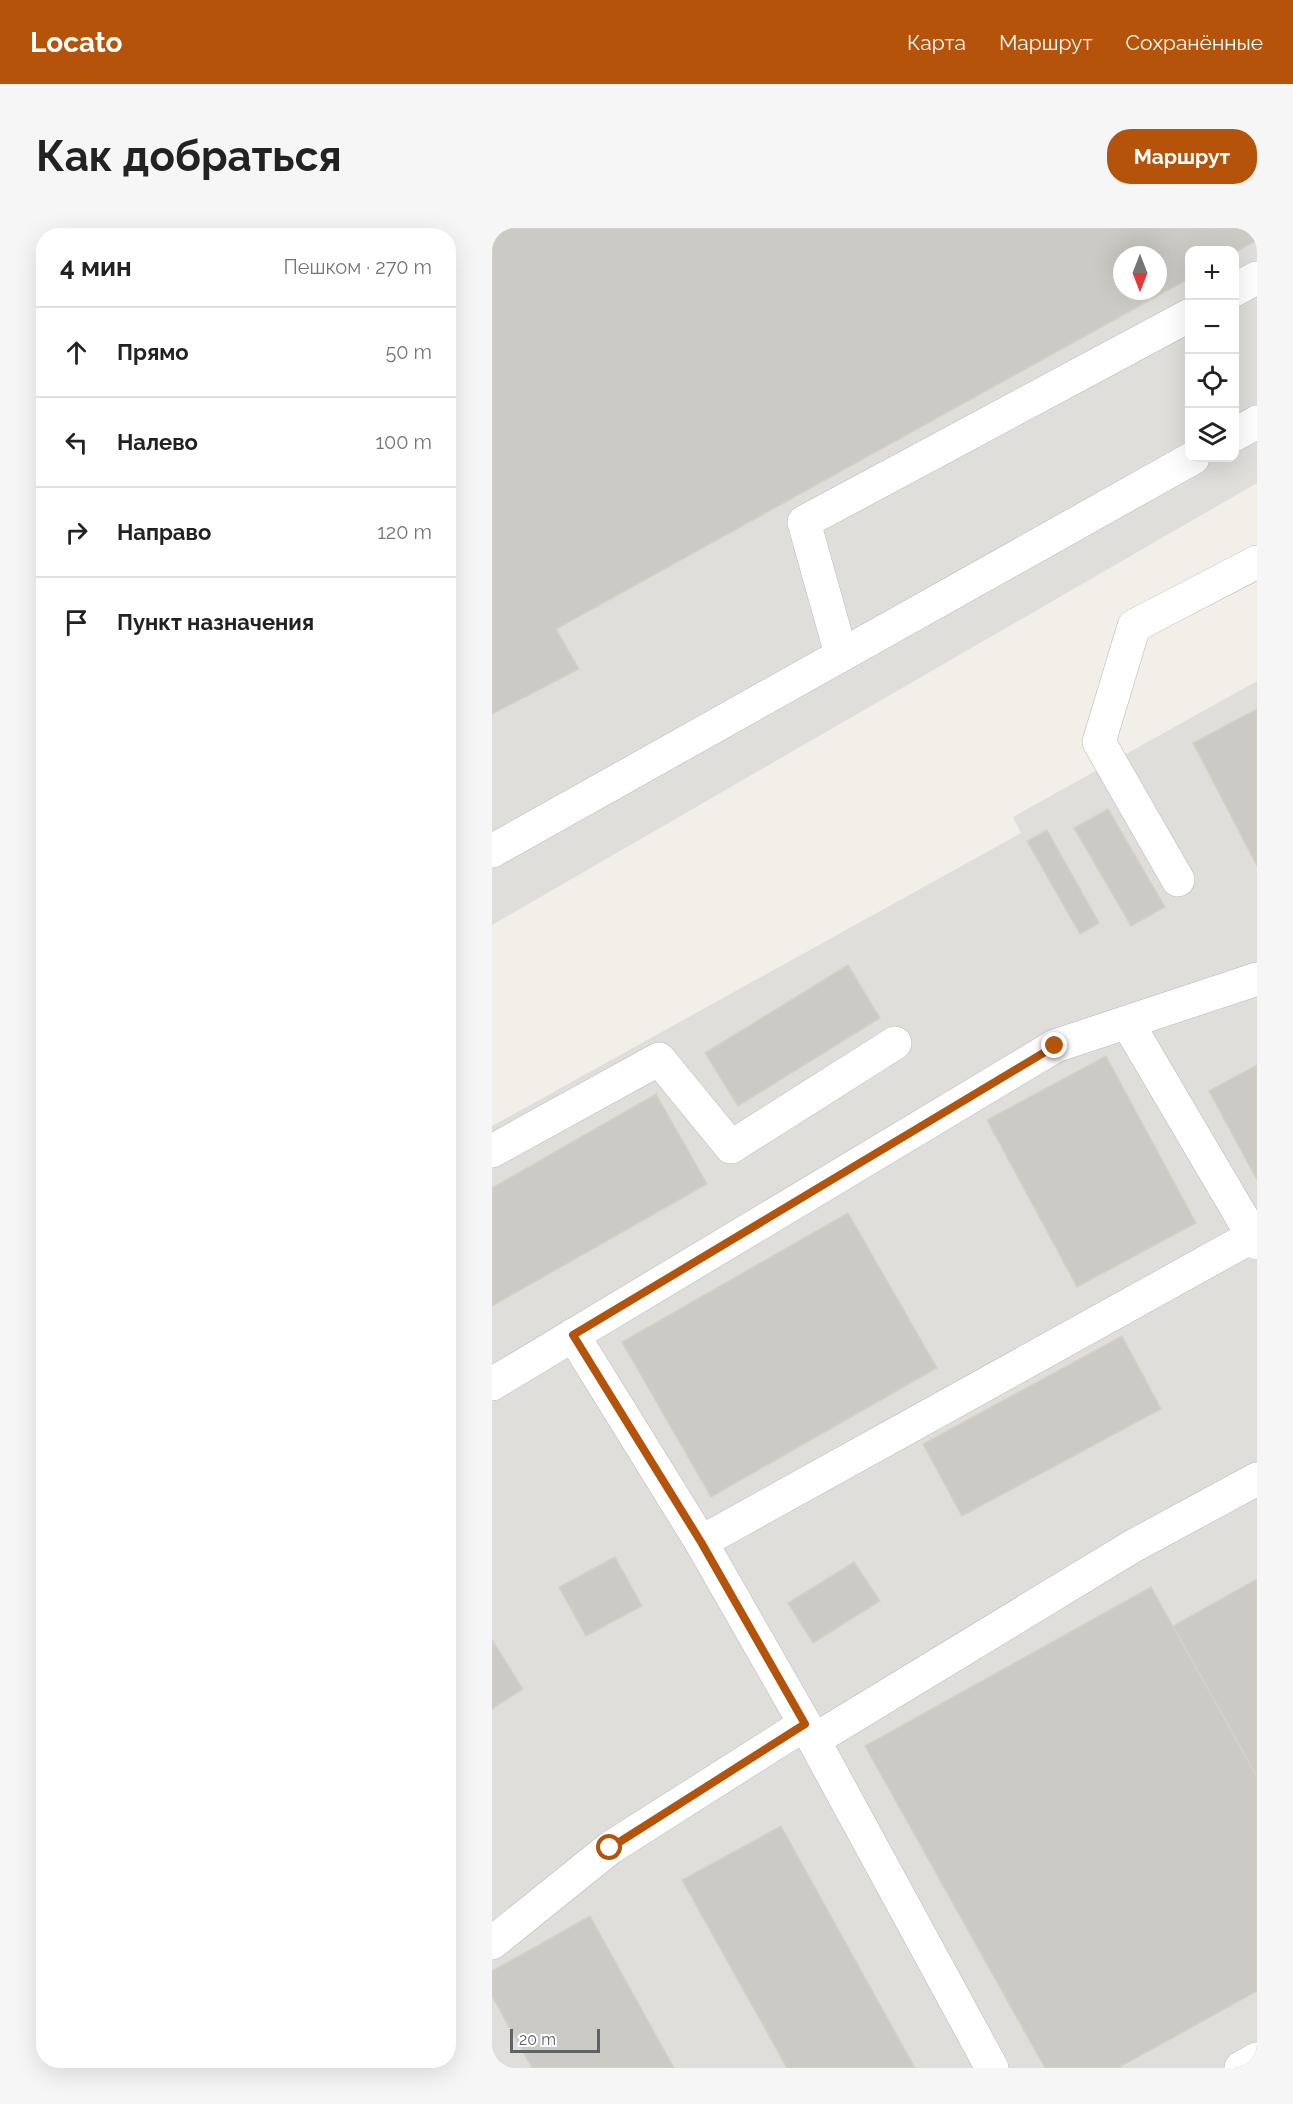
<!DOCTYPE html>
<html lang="ru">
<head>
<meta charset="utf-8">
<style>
  body { margin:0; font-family:Raleway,sans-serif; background:#f6f6f6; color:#222 }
  .controls { position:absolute; right:18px; top:18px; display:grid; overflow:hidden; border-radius:12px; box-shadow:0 6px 24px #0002 }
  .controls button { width:54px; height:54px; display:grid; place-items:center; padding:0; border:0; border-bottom:2px solid #e0e0e0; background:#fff; color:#222; font:30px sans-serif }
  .compass { position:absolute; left:621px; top:18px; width:54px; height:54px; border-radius:50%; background:#fff; box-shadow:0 6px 24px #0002; rotate:180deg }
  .scale { position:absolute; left:18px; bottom:15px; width:90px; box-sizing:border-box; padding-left:6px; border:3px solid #5f6368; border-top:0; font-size:16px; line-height:21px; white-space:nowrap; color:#5f6368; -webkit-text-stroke:4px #fff; paint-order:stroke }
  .stop { position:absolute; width:18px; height:18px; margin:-14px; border:4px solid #b45309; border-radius:50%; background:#fff }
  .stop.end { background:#b45309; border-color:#fff; box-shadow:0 2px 6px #0008 }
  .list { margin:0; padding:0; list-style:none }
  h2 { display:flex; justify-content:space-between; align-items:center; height:78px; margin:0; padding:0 24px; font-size:26px }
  h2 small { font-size:20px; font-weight:400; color:#767676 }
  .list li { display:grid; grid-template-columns:39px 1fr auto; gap:18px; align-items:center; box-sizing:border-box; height:90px; padding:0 24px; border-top:2px solid #e0e0e0 }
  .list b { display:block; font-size:22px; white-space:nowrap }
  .list em { font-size:20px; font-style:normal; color:#767676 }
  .icon { flex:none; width:33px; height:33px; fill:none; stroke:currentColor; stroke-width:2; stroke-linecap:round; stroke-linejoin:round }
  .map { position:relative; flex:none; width:765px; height:1840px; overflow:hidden; border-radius:24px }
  header { display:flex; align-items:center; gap:36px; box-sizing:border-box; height:84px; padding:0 30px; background:#b45309; color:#fff }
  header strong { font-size:28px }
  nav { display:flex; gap:33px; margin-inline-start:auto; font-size:21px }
  .intro { display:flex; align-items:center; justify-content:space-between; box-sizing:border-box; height:144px; padding:0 36px }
  h1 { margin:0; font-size:42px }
  .button { padding:15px 27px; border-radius:24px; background:#b45309; color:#fff; font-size:21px; font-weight:700 }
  main { display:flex; gap:36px; padding:0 36px }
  aside { flex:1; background:#fff; border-radius:24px; box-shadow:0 6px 24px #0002 }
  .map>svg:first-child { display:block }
</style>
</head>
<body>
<header>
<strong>Locato</strong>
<nav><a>Карта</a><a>Маршрут</a><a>Сохранённые</a></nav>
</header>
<div class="intro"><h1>Как добраться</h1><a class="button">Маршрут</a></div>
<main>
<aside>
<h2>4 мин<small>Пешком · 270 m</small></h2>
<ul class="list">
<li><svg class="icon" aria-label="ahead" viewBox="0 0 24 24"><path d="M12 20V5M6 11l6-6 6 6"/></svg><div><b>Прямо</b></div><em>50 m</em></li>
<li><svg class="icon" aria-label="left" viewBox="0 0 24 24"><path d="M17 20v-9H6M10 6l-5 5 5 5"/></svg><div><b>Налево</b></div><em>100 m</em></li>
<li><svg class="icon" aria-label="right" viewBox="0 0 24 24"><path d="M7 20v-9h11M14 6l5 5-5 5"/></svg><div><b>Направо</b></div><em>120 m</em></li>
<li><svg class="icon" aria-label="arrive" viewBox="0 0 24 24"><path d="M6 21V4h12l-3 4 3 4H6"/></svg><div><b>Пункт назначения</b></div></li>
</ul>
</aside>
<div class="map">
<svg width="765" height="1840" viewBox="0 0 765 1840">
  <rect width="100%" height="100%" fill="#f1efe8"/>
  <g fill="#e0deda" fill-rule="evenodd">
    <path d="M0 0H765V255L0 697ZM698 22H742V230H698ZM630 27H666V63H630Z"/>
    <polygon points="765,453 765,1840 0,1840 0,898 529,605 521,589"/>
  </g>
  <g fill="#cccac5" stroke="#d6d1c6" stroke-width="1.5" fill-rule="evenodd">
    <path d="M0 0H765V12L742 25V22H698V50L64 401 87 441 0 486ZM630 27H666V63H630Z"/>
    <polygon points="765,481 765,638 701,515"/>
    <polygon points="616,581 673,679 639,698 582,600"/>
    <polygon points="555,602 607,695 588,706 535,613"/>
    <polygon points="356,737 388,790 246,878 213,825"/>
    <polygon points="614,828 704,995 585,1059 495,892"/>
    <polygon points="765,837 765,952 717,863"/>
    <polygon points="164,866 215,956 0,1078 0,960"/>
    <polygon points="356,985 445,1140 219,1269 130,1114"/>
    <polygon points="630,1108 669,1181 470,1288 431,1216"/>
    <polygon points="123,1329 150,1378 94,1408 67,1359"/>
    <polygon points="362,1334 388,1373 321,1415 296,1375"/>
    <polygon points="765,1351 765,1549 681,1398"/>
    <polygon points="659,1359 765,1549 765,1763 626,1840 553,1840 373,1518"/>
    <polygon points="0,1412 31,1461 0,1481"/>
    <polygon points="289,1598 423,1840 295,1840 190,1652"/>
    <polygon points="98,1688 182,1840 40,1840 0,1768 0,1743"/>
  </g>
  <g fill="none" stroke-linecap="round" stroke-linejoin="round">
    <g stroke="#b5b8bc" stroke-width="34">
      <g id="minor">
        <polyline points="742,62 765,50"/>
        <polyline points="742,207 765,194"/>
        <polyline points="349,426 312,294 698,87"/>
        <polyline points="0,623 701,230"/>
        <polyline points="686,652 607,514 642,398 765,334"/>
        <polyline points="635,794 765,1015"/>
        <polyline points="0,923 167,831 239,919 403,815"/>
        <polyline points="81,1107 209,1314 313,1496 500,1840"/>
        <polyline points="0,1156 563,818 765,751"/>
        <polyline points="209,1314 761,1008"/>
        <polyline points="322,1512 641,1318 765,1251"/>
        <polyline points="0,1715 118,1620 313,1496"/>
        <polyline points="749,1840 765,1831"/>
      </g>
    </g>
    <use href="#minor" stroke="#fff" stroke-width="33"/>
  </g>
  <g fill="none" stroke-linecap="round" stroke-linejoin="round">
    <polyline stroke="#b45309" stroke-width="8" points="118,1620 313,1496 209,1314 81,1107 563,818"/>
  </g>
</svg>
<div class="controls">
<button>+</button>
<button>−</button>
<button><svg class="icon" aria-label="locate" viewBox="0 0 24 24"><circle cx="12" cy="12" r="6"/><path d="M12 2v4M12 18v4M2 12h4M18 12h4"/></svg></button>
<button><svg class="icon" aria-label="layers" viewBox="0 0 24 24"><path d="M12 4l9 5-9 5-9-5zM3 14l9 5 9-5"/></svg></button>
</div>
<svg class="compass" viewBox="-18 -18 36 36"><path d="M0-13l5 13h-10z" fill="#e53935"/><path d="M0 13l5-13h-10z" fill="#767676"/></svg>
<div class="scale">20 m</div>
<div class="stop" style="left:118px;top:1620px"></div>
<div class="stop end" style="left:563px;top:818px"></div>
</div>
</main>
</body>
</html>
